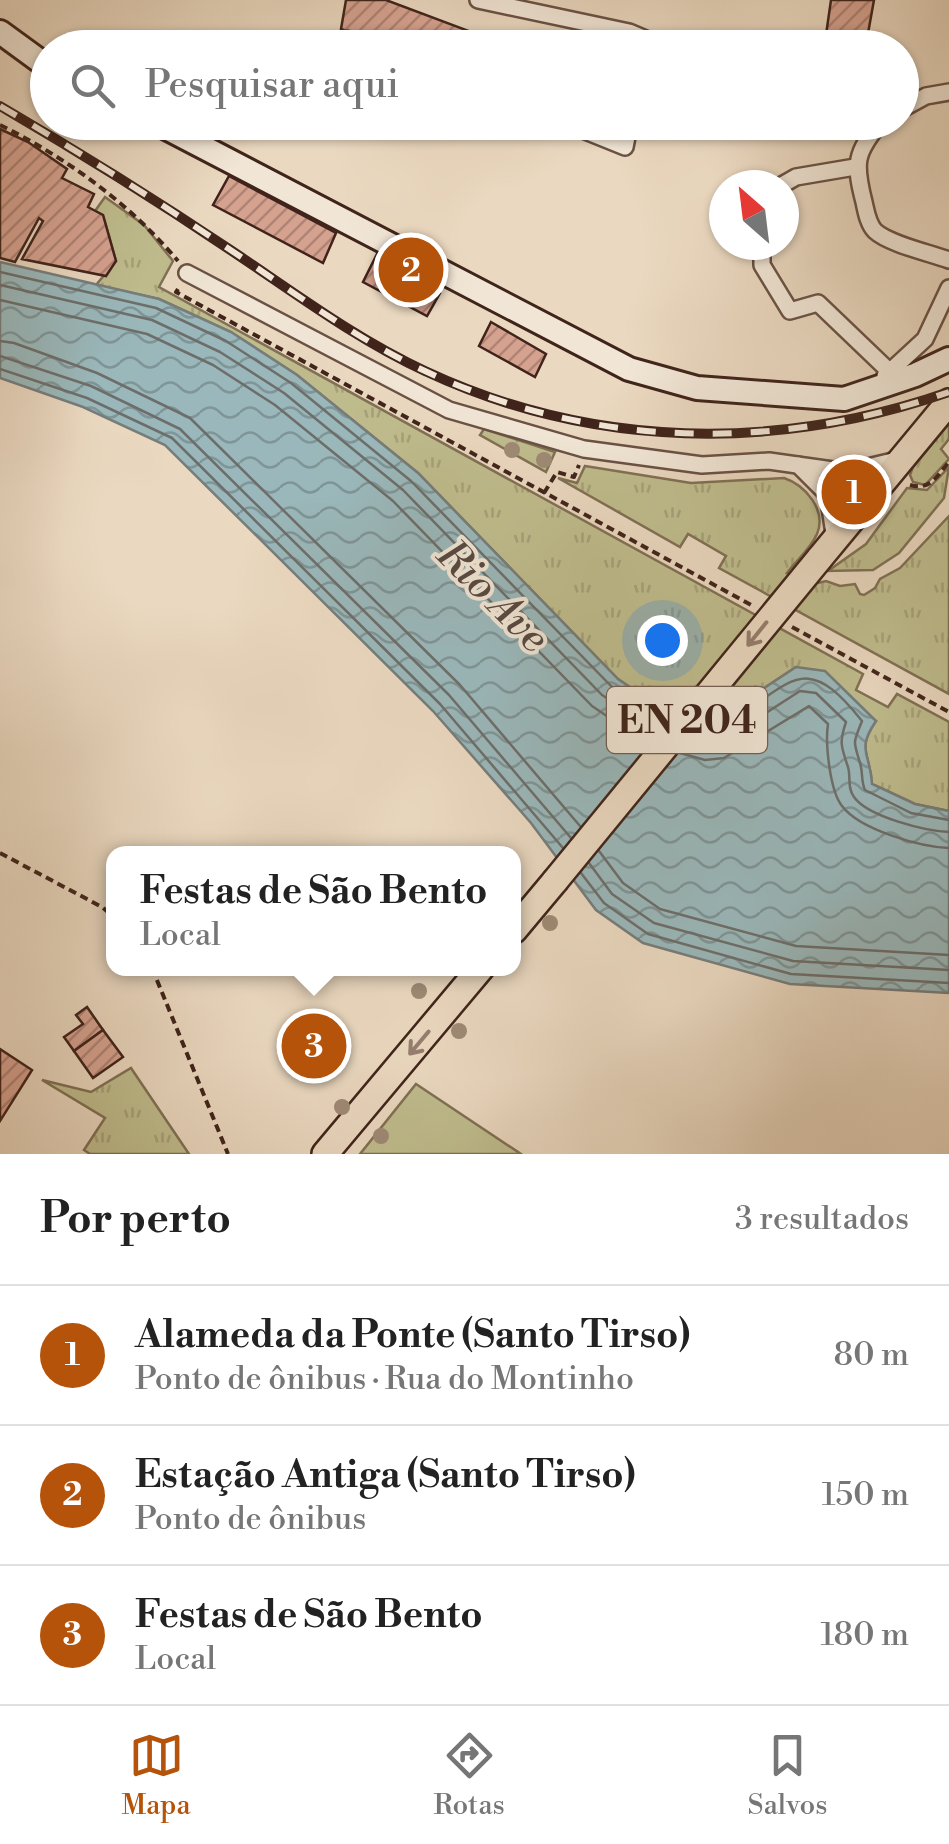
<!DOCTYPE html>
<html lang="pt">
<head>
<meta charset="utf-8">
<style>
  body { margin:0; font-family:"Libre Bodoni",serif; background:#f6f6f6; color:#222 }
  .compass { position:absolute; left:709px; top:170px; width:90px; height:90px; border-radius:50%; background:#fff; box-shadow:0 2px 8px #0004; rotate:332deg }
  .you { position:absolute; left:662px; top:640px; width:35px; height:35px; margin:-25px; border:8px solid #fff; border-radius:50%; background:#1a73e8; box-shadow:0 0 0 15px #1a73e833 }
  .badge { display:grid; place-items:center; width:65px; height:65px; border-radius:50%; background:#b45309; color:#fff; font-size:32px; font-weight:700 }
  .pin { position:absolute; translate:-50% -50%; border:5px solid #fff; box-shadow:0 2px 10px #0006 }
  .popup { position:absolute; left:106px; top:846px; width:415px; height:130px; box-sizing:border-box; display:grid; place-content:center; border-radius:20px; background:#fff; filter:drop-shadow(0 2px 8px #0005); font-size:32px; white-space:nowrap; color:#767676 }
  .popup b { font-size:38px; color:#222 }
  .popup::after { content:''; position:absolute; left:50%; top:100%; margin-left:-20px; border:20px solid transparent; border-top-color:#fff }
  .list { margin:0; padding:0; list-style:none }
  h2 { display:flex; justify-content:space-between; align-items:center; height:130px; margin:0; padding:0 40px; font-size:42px }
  h2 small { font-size:32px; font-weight:400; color:#767676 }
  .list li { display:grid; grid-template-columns:65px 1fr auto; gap:30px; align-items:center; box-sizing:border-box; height:140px; padding:0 40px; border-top:2px solid #e0e0e0 }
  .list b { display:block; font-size:38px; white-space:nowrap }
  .list p { margin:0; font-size:32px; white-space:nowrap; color:#767676 }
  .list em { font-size:32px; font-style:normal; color:#767676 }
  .icon { flex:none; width:55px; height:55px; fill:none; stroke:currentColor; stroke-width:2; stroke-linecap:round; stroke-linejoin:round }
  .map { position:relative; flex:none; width:949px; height:1154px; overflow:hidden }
  .search { position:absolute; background:#fff; box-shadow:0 2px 8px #0004; left:30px; right:30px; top:30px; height:110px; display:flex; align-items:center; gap:25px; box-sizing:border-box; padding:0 35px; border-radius:55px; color:#767676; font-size:38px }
  .sheet { height:550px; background:#fff }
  nav { display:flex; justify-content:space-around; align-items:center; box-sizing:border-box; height:140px; border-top:2px solid #e0e0e0; background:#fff; font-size:28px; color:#767676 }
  nav a { display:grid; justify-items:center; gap:5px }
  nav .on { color:#b45309 }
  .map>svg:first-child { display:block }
</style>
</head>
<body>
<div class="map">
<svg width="949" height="1154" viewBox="0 0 949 1154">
  <defs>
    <pattern id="grass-tufts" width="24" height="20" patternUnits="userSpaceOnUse" patternTransform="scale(2.5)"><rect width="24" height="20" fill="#bfbc8d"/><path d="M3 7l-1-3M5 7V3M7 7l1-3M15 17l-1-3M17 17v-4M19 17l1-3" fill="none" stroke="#a5a179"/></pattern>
    <pattern id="water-waves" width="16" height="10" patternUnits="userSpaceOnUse" patternTransform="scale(2.5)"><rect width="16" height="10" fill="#9ab8bb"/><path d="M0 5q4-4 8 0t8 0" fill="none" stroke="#7f9597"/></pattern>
    <pattern id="building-hatch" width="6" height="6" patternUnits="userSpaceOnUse" patternTransform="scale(2.5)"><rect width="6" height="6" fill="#d6a290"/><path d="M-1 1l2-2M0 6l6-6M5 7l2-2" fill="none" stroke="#af8475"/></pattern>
  </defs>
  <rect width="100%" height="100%" fill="#ead8c0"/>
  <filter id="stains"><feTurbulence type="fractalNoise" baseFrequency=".002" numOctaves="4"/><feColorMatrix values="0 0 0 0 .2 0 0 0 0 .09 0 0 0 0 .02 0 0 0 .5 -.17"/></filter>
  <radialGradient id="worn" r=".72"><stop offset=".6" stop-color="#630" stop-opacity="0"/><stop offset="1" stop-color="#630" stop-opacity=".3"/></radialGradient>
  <g fill="url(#grass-tufts)" stroke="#807054" stroke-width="2.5">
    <path d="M105 197 144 225 173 261 159 287 863 674 856 690 888 707 897 694 949 722V811L915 804 872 784C870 752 856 750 876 721L796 667 711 723 662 709 618 679 418 473 297 375 231 332 159 299 96 285 116 261 103 215 95 211Z"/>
    <polygon points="949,423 949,439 941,449 949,459 925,485 913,482 910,475 913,467"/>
    <polygon points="484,429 555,452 546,472 480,435"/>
    <path d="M585 466 691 483 784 478C805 485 827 510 817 534 811 548 796 561 787 573L818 583 826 581 840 586 855 584 860 594 864 595 875 588 880 579 900 568 949 516V694L719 568 726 556 688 534 680 547 558 478 577 483Z"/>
    <polygon points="949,467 944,498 899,553 873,570 828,571 866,544 907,488 927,490"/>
    <polygon points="131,1068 189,1154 90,1154 84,1150 105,1118 42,1080 91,1092"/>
  </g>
  <polygon fill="#bfbc8d" stroke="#807054" stroke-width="2.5" points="416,1084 521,1154 360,1154"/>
  <path fill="url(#water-waves)" stroke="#767d7b" stroke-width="2.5" d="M0 262 159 299 231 332 297 375 418 473 618 679 662 709 711 723 796 667 825 671 876 721C856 750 870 752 872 784L915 804 949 811V993L790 984 643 943 596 910 531 823 433 711 165 445 83 407 0 378Z"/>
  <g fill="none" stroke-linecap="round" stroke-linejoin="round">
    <g stroke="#6d6e6b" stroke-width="2.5">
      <polyline points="0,272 156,308 226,341 291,383 411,481 611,686 656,717 667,721"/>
      <polyline points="0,285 152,320 220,352 284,393 403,490 602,695 658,731"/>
      <polyline points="0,300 147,334 213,365 275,405 393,501 592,706 648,744"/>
      <polyline points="0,341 14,343 97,373 190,418 460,685 580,826"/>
      <polyline points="0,356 91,386 180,429 449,695 571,838"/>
      <polyline points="0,369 87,398 172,438 440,704 563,848"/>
      <path d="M699 730C714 734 721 728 734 719 795 679 807 652 862 721 853 744 853 740 860 763 863 772 861 782 865 790L911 813 949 820"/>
      <path d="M690 740 707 745 719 743 800 691 816 693 846 722C839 743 841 746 848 767 851 777 847 788 854 797 868 817 926 831 949 832"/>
      <path d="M680 753 705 760 724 758 809 706 828 724C825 744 830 791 842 806 860 830 921 847 949 848"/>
      <polyline points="599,851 623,883 660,909 796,946 949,955"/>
      <polyline points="589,863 612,894 654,923 793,961 949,970"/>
      <polyline points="581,873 604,903 648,934 791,974 949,983"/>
    </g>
  </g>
  <g fill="url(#building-hatch)" stroke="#40241b" stroke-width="2.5">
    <polygon points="346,0 386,0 514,48 391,48 341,29"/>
    <polygon points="831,0 874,0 867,39 826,35"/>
    <polygon points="0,129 28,142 67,169 62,178 94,194 88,207 103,215 116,261 106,276 22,259 43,221 39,218 15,262 0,258"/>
    <polygon points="229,176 336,233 323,263 213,205"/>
    <polygon points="377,254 439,285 437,289 440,293 427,316 363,282"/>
    <polygon points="491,322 546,354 535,377 479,346"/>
    <polygon points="87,1007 103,1030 74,1051 64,1037 83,1024 76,1015"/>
    <polygon points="103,1030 123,1057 93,1078 74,1051"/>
    <polygon points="0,1049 32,1070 0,1121"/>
  </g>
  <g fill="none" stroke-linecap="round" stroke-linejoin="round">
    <g stroke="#6a5144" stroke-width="20">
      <g id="street">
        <polyline points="478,0 629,32 662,46 689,48"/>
        <polyline points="347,39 370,48"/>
        <polyline points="902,109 926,96 949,92"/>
        <polyline points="563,122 625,147 630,122"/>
        <path d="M881 122C855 153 854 163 864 202 866 211 868 224 875 231 889 244 930 253 949 260"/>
        <polyline points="782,185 796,177 855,167"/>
        <polyline points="762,245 762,265 790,311 818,303 890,372"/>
        <polyline points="187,273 449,410 584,449 702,465 769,461 847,472 901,459"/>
        <polyline points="885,376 925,339 949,288"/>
        <polyline points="798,465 828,495 835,540"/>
      </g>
    </g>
    <g stroke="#40241b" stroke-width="28">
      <g id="secondary">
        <polyline points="0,32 48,67"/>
        <polyline points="155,122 629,369 697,388 844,399 915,375 949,359"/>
      </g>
    </g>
    <g stroke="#40241b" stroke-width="30">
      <g id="primary">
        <polyline points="819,559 949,402"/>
        <polyline points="514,930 555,881"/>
        <polyline points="325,1154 481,968"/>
      </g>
    </g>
    <g stroke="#40241b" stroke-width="4" stroke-dasharray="8 5" stroke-linecap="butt">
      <path d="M0 125C67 158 130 204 178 261"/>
      <polyline points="178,289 176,292 753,606"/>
      <path d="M910 485C930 491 937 476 949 462"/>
      <polyline points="544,493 557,472 574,477 579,465"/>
      <polyline points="792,627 949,712"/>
      <polyline points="0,853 102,907 114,917"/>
      <polyline points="152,968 228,1154"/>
    </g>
    <use href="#street" stroke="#f1e6d6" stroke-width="15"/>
    <use href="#secondary" stroke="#f1e6d6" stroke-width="22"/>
    <use href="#primary" stroke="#ead8c0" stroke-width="25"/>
    <g stroke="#40241b" stroke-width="10">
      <path id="rail" d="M0 106C79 152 156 200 232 251 295 293 356 339 425 371 592 449 776 452 949 392"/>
    </g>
    <use href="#rail" stroke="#f1e6d6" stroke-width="6" stroke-dasharray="19" stroke-linecap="butt"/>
    <g stroke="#40241b" stroke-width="30" stroke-linecap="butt">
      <polyline id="primary-bridge" points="555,881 819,559"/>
    </g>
    <use href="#primary-bridge" stroke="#ead8c0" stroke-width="25"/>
  </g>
  <g fill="#9e8a75">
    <circle cx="512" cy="450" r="8"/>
    <circle cx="544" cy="460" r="8"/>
    <circle cx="550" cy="923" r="8"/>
    <circle cx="419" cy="991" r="8"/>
    <circle cx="459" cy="1031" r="8"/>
    <circle cx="342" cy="1107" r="8"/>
    <circle cx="381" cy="1136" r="8"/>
  </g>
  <defs><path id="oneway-shaft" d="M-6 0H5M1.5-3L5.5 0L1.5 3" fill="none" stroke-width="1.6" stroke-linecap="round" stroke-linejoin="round" transform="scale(2.5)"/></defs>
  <g stroke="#957e6e">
    <use href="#oneway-shaft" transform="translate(757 634) rotate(129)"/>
    <use href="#oneway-shaft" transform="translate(419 1043) rotate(130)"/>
  </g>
  <g text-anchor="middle" stroke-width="8" stroke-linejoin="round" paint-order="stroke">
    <rect fill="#f1e6d6" stroke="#755e53" stroke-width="2.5" x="607" y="687" width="160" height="66" rx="8"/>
    <g font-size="38" font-weight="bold" fill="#40241b">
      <text x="687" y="733">EN 204</text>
    </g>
    <g font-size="42" font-style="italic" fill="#564943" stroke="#f1e6d6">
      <text transform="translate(494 595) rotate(45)" y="15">Rio Ave</text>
    </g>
  </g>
  <rect width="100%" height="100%" filter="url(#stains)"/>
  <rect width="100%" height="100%" fill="url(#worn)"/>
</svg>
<svg class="compass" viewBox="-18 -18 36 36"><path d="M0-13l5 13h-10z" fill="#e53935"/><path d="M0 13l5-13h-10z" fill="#767676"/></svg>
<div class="you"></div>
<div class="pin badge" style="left:854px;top:492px">1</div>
<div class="pin badge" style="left:411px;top:270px">2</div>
<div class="pin badge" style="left:314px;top:1046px">3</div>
<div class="popup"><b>Festas de São Bento</b>Local</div>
<div class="search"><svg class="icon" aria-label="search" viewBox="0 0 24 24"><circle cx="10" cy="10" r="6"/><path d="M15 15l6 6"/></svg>Pesquisar aqui</div>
</div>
<section class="sheet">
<h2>Por perto<small>3 resultados</small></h2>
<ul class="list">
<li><span class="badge">1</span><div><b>Alameda da Ponte (Santo Tirso)</b><p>Ponto de ônibus · Rua do Montinho</p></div><em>80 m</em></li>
<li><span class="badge">2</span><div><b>Estação Antiga (Santo Tirso)</b><p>Ponto de ônibus</p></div><em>150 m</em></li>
<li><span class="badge">3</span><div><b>Festas de São Bento</b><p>Local</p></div><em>180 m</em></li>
</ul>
</section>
<nav>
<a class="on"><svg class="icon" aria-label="map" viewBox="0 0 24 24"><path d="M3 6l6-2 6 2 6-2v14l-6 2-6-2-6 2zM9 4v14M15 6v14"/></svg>Mapa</a>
<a><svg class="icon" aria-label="directions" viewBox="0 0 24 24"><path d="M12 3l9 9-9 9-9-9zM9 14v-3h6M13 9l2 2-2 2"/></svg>Rotas</a>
<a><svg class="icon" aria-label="saved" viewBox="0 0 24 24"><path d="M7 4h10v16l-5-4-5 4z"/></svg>Salvos</a>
</nav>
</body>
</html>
